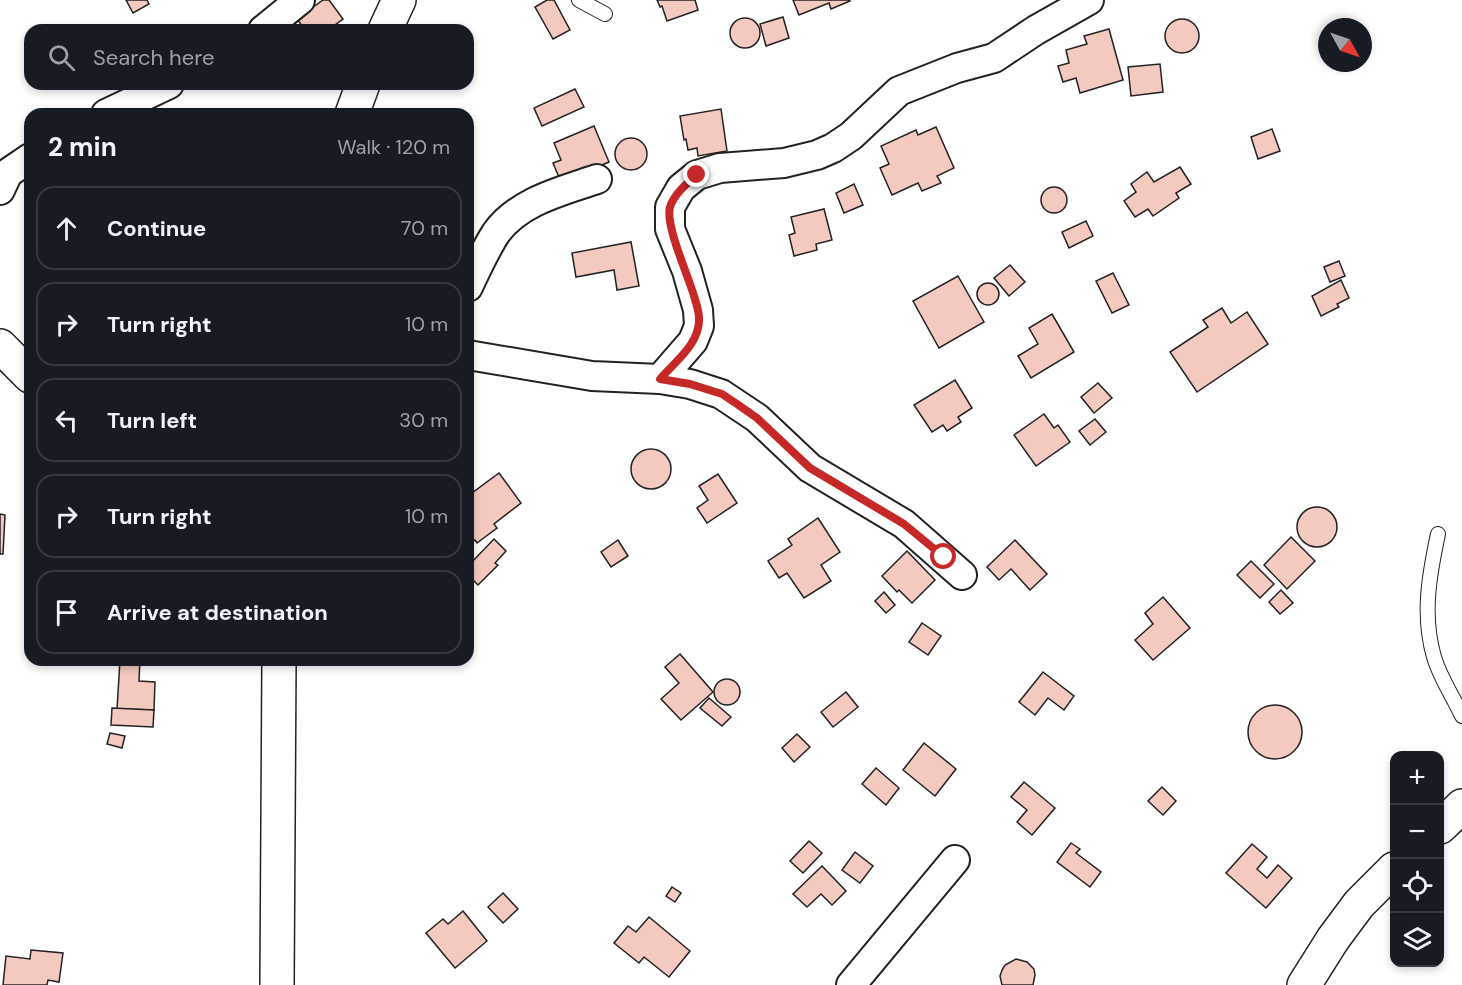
<!DOCTYPE html>
<html lang="en">
<head>
<meta charset="utf-8">
<style>
  body { margin:0; font-family:"DM Sans",sans-serif; background:#20242c; color:#f1f3f6 }
  .controls { position:absolute; right:18px; bottom:18px; display:grid; overflow:hidden; border-radius:12px; box-shadow:0 3px 9px #0003 }
  .controls button { width:54px; height:54px; display:grid; place-items:center; padding:0; border:0; border-bottom:2px solid #363941; background:#171b24; color:#f1f3f6; font:30px sans-serif }
  .compass { position:absolute; left:1318px; top:18px; width:54px; height:54px; border-radius:50%; background:#171b24; box-shadow:0 3px 9px #0003; rotate:130deg }
  .stop { position:absolute; width:18px; height:18px; margin:-14px; border:4px solid #c62828; border-radius:50%; background:#fff }
  .stop.end { background:#c62828; border-color:#fff; box-shadow:0 2px 6px #0008 }
  .list { margin:0; padding:0; list-style:none }
  h2 { display:flex; justify-content:space-between; align-items:center; height:78px; margin:0; padding:0 24px; font-size:26px }
  h2 small { font-size:20px; font-weight:400; color:#9ea1a6 }
  .list li { display:grid; grid-template-columns:39px 1fr auto; gap:18px; align-items:center; box-sizing:border-box; height:84px; margin:0 12px 12px; padding:0 12px; border:2px solid #363941; border-radius:18px }
  .list b { display:block; font-size:22px; white-space:nowrap }
  .list em { font-size:20px; font-style:normal; color:#9ea1a6 }
  .icon { flex:none; width:33px; height:33px; fill:none; stroke:currentColor; stroke-width:2; stroke-linecap:round; stroke-linejoin:round }
  .map { position:relative; flex:none; width:1462px; height:985px; overflow:hidden }
  .search { position:absolute; background:#171b24; box-shadow:0 3px 9px #0003; left:24px; top:24px; width:450px; height:66px; display:flex; align-items:center; gap:15px; box-sizing:border-box; padding:0 21px; border-radius:18px; color:#9ea1a6; font-size:22px }
  .panel { position:absolute; background:#171b24; box-shadow:0 3px 9px #0003; left:24px; top:108px; width:450px; height:558px; border-radius:18px }
  .map>svg:first-child { display:block }
</style>
</head>
<body>
<div class="map">
<svg width="1462" height="985" viewBox="0 0 1462 985">
  <rect width="100%" height="100%" fill="#fff"/>
  <g fill="#f3c9c0" stroke="#222" stroke-width="1.5">
    <polygon points="126,0 147,0 149,4 133,13"/>
    <polygon points="323,0 329,0 343,19 328,30 305,30 297,19"/>
    <polygon points="547,0 554,0 570,30 553,39 535,7"/>
    <polygon points="657,0 695,0 698,10 667,21 662,6 660,7"/>
    <polygon points="793,0 849,0 850,1 831,9 829,3 799,15"/>
    <polygon points="783,17 789,38 766,46 760,24"/>
    <circle cx="745" cy="33" r="15"/>
    <circle cx="1182" cy="36" r="17"/>
    <polygon points="1109,29 1123,80 1080,93 1076,78 1063,82 1058,66 1069,63 1066,50 1087,44 1084,36"/>
    <polygon points="1160,64 1163,92 1131,96 1128,67"/>
    <polygon points="575,89 584,107 542,126 534,108"/>
    <polygon points="721,109 727,151 698,156 697,148 688,150 686,139 684,140 680,116"/>
    <polygon points="594,126 609,162 561,182 553,163 561,160 554,143"/>
    <polygon points="936,127 954,168 937,176 941,183 922,191 918,183 892,195 880,168 889,164 881,146 916,130 918,135"/>
    <polygon points="1272,129 1280,151 1258,159 1251,137"/>
    <circle cx="631" cy="154" r="16"/>
    <polygon points="1180,167 1191,184 1176,193 1179,198 1153,216 1148,209 1135,217 1124,201 1136,192 1131,184 1147,172 1154,182"/>
    <polygon points="854,184 863,205 844,213 836,193"/>
    <circle cx="1054" cy="200" r="13"/>
    <polygon points="824,209 832,240 816,244 817,250 794,256 789,235 795,233 791,217"/>
    <polygon points="1086,221 1093,236 1069,248 1062,232"/>
    <polygon points="631,242 639,286 617,290 614,270 576,277 572,253"/>
    <polygon points="1339,261 1345,276 1330,282 1324,267"/>
    <polygon points="1010,265 1025,282 1009,296 994,278"/>
    <polygon points="1113,273 1129,305 1112,313 1096,281"/>
    <polygon points="958,276 984,322 939,348 913,301"/>
    <polygon points="1341,280 1349,298 1337,304 1339,307 1321,316 1312,296"/>
    <circle cx="988" cy="294" r="11"/>
    <polygon points="1222,308 1231,323 1247,312 1268,344 1197,392 1170,352 1208,327 1203,320"/>
    <polygon points="1052,314 1074,352 1031,378 1018,356 1038,344 1029,328"/>
    <polygon points="955,380 972,408 958,417 961,422 947,431 943,425 932,432 914,405"/>
    <polygon points="1098,383 1112,398 1094,413 1081,397"/>
    <polygon points="1044,414 1054,428 1058,425 1070,442 1036,466 1014,435"/>
    <polygon points="1095,419 1106,432 1090,445 1079,431"/>
    <circle cx="651" cy="469" r="20"/>
    <polygon points="499,473 521,503 494,524 497,528 477,543 475,540 468,545 468,496"/>
    <polygon points="718,474 737,503 707,523 697,508 708,500 699,486"/>
    <circle cx="1317" cy="527" r="20"/>
    <polygon points="0,514 5,515 3,554 0,554"/>
    <polygon points="818,518 840,552 821,565 831,581 804,598 787,573 779,578 768,561 792,545 788,539"/>
    <polygon points="1291,537 1315,561 1287,589 1264,565"/>
    <polygon points="494,539 506,551 495,563 498,565 478,585 468,575 468,566"/>
    <polygon points="618,540 628,556 611,567 601,552"/>
    <polygon points="1015,540 1047,574 1030,590 1011,569 999,580 987,567"/>
    <polygon points="907,551 935,580 912,603 899,590 897,592 882,576"/>
    <polygon points="1251,561 1274,584 1260,598 1237,575"/>
    <polygon points="1281,590 1293,603 1280,614 1269,602"/>
    <polygon points="884,592 895,605 886,613 875,601"/>
    <polygon points="1163,597 1190,628 1153,660 1135,640 1153,624 1145,613"/>
    <polygon points="922,623 941,636 928,655 909,642"/>
    <polygon points="680,654 713,692 681,720 661,699 679,683 665,667"/>
    <polygon points="120,660 140,660 139,681 155,682 154,710 117,709"/>
    <polygon points="1043,672 1074,696 1064,710 1048,698 1035,715 1019,702"/>
    <circle cx="727" cy="692" r="13"/>
    <polygon points="846,692 858,707 833,727 821,712"/>
    <polygon points="709,698 731,717 722,726 700,708"/>
    <circle cx="1275" cy="732" r="27"/>
    <polygon points="112,708 154,710 153,727 111,725"/>
    <polygon points="110,733 125,736 122,748 107,744"/>
    <polygon points="797,734 810,747 794,762 782,748"/>
    <polygon points="924,743 956,769 935,796 903,770"/>
    <polygon points="876,768 899,788 886,805 862,784"/>
    <polygon points="1024,782 1055,808 1032,835 1017,822 1027,810 1011,797"/>
    <polygon points="1162,787 1176,801 1163,815 1148,801"/>
    <polygon points="809,841 822,853 803,873 790,861"/>
    <polygon points="1071,843 1080,849 1076,853 1101,872 1090,887 1057,862"/>
    <polygon points="1252,844 1267,857 1257,869 1267,878 1278,865 1292,878 1266,908 1226,873"/>
    <polygon points="855,852 873,866 860,883 842,870"/>
    <polygon points="822,866 846,891 832,905 821,894 807,907 793,894"/>
    <polygon points="672,887 681,893 675,902 666,896"/>
    <polygon points="503,893 518,909 503,923 488,907"/>
    <polygon points="463,911 487,941 455,968 426,933 443,919 448,924"/>
    <polygon points="649,917 690,951 669,977 644,957 639,963 614,943 628,926 636,932"/>
    <polygon points="31,950 63,953 59,982 48,980 47,985 3,985 6,956 30,959"/>
    <polygon points="1016,959 1027,962 1034,969 1035,975 1033,985 1002,985 1000,976 1002,970 1005,965"/>
  </g>
  <g fill="none" stroke-linecap="round" stroke-linejoin="round">
    <g stroke="#222" stroke-width="16">
      <g id="service">
        <polyline points="579,0 605,14"/>
        <path d="M1438 534C1429 576 1422 616 1434 657 1440 678 1453 696 1462 716"/>
      </g>
    </g>
    <g stroke="#222" stroke-width="32">
      <g id="minor">
        <polyline points="263,30 300,0"/>
        <polyline points="106,114 169,84"/>
        <polyline points="0,190 8,173 30,158"/>
        <path d="M468 287C477 268 485 250 496 233 519 201 562 191 597 179"/>
        <polyline points="468,355 592,376 660,379 690,384 721,394 757,418 810,468 904,524 962,575"/>
        <polyline points="660,379 693,341 699,326 698,310 687,271 670,229 670,207 681,188 697,175 720,168 784,163 817,155 833,148 851,136 899,91 957,68 994,58 1036,30 1089,0"/>
        <polyline points="851,985 955,860"/>
      </g>
    </g>
    <g stroke="#222" stroke-width="36">
      <g id="tertiary">
        <polyline points="385,30 399,0"/>
        <polyline points="352,114 363,84"/>
        <polyline points="0,346 30,376"/>
        <polyline points="1440,827 1462,806"/>
        <polyline points="277,985 279,660"/>
        <polyline points="1304,985 1333,939 1359,904 1394,869"/>
      </g>
    </g>
    <use href="#service" stroke="#fff" stroke-width="14"/>
    <use href="#minor" stroke="#fff" stroke-width="28"/>
    <use href="#tertiary" stroke="#fff" stroke-width="33"/>
  </g>
  <g fill="none" stroke-linecap="round" stroke-linejoin="round">
    <path stroke="#c62828" stroke-width="8" d="M697 175C687 183 674 194 670 207 665 225 688 275 694 296 697 306 701 317 698 328 694 348 673 364 660 379L690 384 722 394 737 404 757 418 810 468 904 524 944 557"/>
  </g>
</svg>
<div class="controls">
<button>+</button>
<button>−</button>
<button><svg class="icon" aria-label="locate" viewBox="0 0 24 24"><circle cx="12" cy="12" r="6"/><path d="M12 2v4M12 18v4M2 12h4M18 12h4"/></svg></button>
<button><svg class="icon" aria-label="layers" viewBox="0 0 24 24"><path d="M12 4l9 5-9 5-9-5zM3 14l9 5 9-5"/></svg></button>
</div>
<svg class="compass" viewBox="-18 -18 36 36"><path d="M0-13l5 13h-10z" fill="#e53935"/><path d="M0 13l5-13h-10z" fill="#9ea1a6"/></svg>
<div class="stop" style="left:944px;top:557px"></div>
<div class="stop end" style="left:697px;top:175px"></div>
<div class="search"><svg class="icon" aria-label="search" viewBox="0 0 24 24"><circle cx="10" cy="10" r="6"/><path d="M15 15l6 6"/></svg>Search here</div>
<section class="panel">
<h2>2 min<small>Walk · 120 m</small></h2>
<ul class="list">
<li><svg class="icon" aria-label="ahead" viewBox="0 0 24 24"><path d="M12 20V5M6 11l6-6 6 6"/></svg><div><b>Continue</b></div><em>70 m</em></li>
<li><svg class="icon" aria-label="right" viewBox="0 0 24 24"><path d="M7 20v-9h11M14 6l5 5-5 5"/></svg><div><b>Turn right</b></div><em>10 m</em></li>
<li><svg class="icon" aria-label="left" viewBox="0 0 24 24"><path d="M17 20v-9H6M10 6l-5 5 5 5"/></svg><div><b>Turn left</b></div><em>30 m</em></li>
<li><svg class="icon" aria-label="right" viewBox="0 0 24 24"><path d="M7 20v-9h11M14 6l5 5-5 5"/></svg><div><b>Turn right</b></div><em>10 m</em></li>
<li><svg class="icon" aria-label="arrive" viewBox="0 0 24 24"><path d="M6 21V4h12l-3 4 3 4H6"/></svg><div><b>Arrive at destination</b></div></li>
</ul>
</section>
</div>
</body>
</html>
